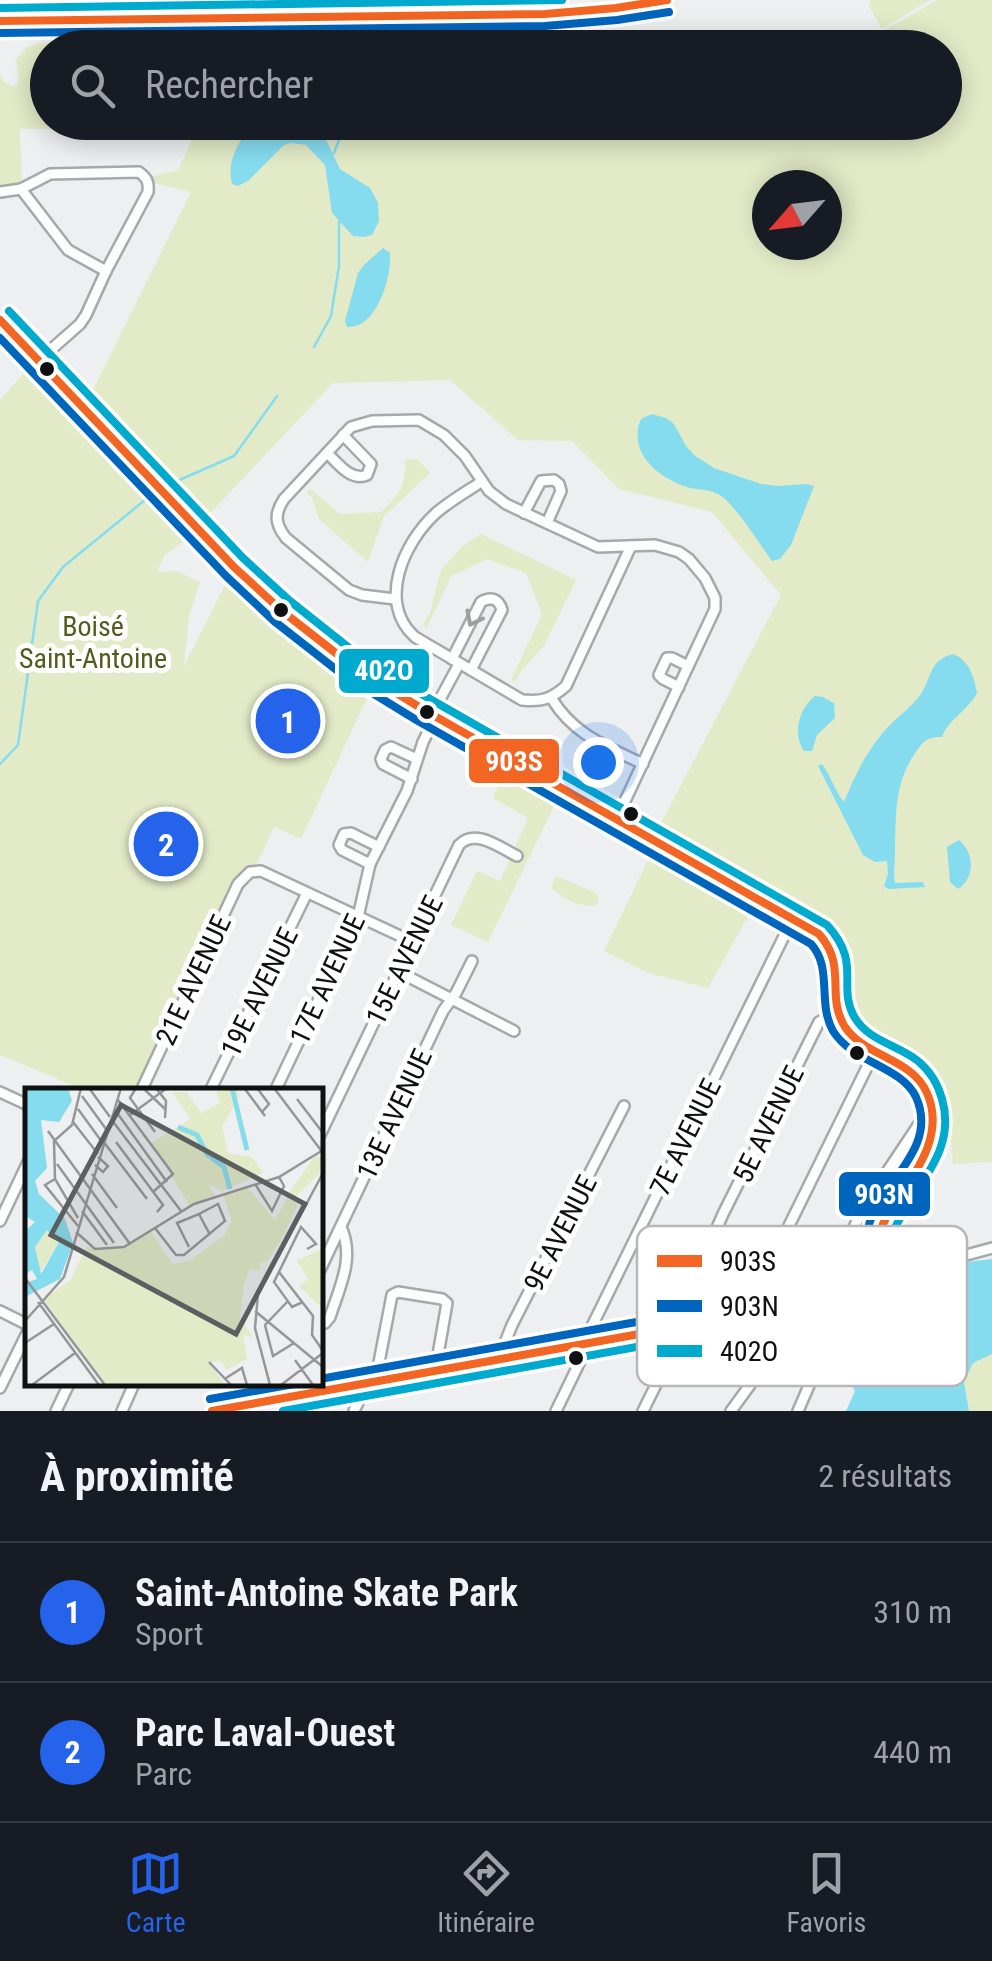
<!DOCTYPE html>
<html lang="fr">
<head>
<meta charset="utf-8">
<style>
  body { margin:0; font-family:"Roboto Condensed",sans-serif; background:#20242c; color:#f1f3f6 }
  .compass { position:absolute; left:752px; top:170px; width:90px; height:90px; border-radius:50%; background:#171b24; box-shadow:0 5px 25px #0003; rotate:242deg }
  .you { position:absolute; left:598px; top:762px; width:35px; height:35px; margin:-25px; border:8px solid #fff; border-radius:50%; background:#1a73e8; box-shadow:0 0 0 15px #1a73e833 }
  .badge { display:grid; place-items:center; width:65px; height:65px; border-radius:50%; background:#2563eb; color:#fff; font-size:32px; font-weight:700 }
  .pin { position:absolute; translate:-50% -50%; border:5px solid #fff; box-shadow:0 2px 10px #0006 }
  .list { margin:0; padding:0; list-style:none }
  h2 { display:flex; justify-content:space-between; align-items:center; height:130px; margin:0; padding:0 40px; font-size:42px }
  h2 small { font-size:32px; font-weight:400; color:#9ea1a6 }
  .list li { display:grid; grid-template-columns:65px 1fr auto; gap:30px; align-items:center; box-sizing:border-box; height:140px; padding:0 40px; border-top:2px solid #363941 }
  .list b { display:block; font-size:38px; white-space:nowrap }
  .list p { margin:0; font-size:32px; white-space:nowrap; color:#9ea1a6 }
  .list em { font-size:32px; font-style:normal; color:#9ea1a6 }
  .icon { flex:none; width:55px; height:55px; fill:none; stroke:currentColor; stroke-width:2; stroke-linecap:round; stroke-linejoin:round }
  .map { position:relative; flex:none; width:992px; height:1411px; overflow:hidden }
  .search { position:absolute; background:#171b24; box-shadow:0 5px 25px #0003; left:30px; right:30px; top:30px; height:110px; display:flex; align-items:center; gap:25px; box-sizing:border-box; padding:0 35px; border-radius:55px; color:#9ea1a6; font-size:38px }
  .sheet { height:410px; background:#171b24 }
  nav { display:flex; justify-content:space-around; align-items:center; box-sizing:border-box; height:140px; border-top:2px solid #363941; background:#171b24; font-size:28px; color:#9ea1a6 }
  nav a { display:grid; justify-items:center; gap:5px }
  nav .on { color:#2563eb }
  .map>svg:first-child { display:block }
</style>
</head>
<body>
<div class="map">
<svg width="992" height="1411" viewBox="0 0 992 1411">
  <rect width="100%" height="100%" fill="#edeff1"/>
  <g fill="#e2eac7" fill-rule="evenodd">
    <polygon points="871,0 930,0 882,29 869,6"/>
    <path d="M937 0H992V1162L953 1164 949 1118 925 1071 874 1037 847 1005 842 935 658 829 781 595 712 512 619 489 572 441 518 440 450 380 333 383 201 523 86 404 191 192 150 182 149 177 178 170 197 128 20 129 22 187 0 190V74L4 82 14 87 19 81 16 59 27 47 38 43H131L173 39 258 40 291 35 359 45 468 44H479L483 47 48 48V122L556 123 555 126 590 122H944V48L855 47ZM767 185H827V245H767Z"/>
    <polygon points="25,372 84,434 189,538 165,555 157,572 177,571 200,582 189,616 184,666 234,567 312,635 377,677 301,839 274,827 254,870 245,874 137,1091 87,1091 0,1055 0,400"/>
    <path d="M418 459 430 473 384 516 368 562 319 519 312 498 307 493 311 489 340 514 381 512C400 494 406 487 405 460Z"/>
    <polygon points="481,534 576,580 544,646 521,671 515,682 511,680 542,614 526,573 488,559 451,576 427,628 423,625 430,612 441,570 463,546"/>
    <polygon points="508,764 559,796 488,942 451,925 477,871 500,881 528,818 493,798"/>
    <polygon points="655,846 756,902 708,988 648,973 604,951"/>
    <path d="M556 876 596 893 599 899 596 905C584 909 558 897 551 887Z"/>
    <polygon points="916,1146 920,1150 920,1153 870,1233 878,1271 875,1274 841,1284 837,1280 860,1222 904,1152"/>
    <polygon points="992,1354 992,1411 969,1411 964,1382 973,1363"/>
  </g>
  <g fill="#86dcef">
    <path d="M258 122 318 123 340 169 370 188 378 203 379 221 372 235 364 237 353 236 332 213 325 165 306 145 292 143 284 145 248 181 238 186 232 184C226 160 240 136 258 122Z"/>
    <path d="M383 248 390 253C392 278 376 329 347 327L345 321 358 273 364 265Z"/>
    <path d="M652 414 666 418 674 424 686 446 694 455 714 468 761 484 778 486 807 484 814 486 791 545 780 559 772 561C761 546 733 501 718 494 709 489 697 490 687 487 658 478 627 452 641 419Z"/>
    <path d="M953 654C970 661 974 677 977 693 968 711 949 718 942 737 923 737 922 744 912 758 894 787 896 818 895 851 895 862 893 872 895 883L923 882 925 887 888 889 884 886 888 874 887 861 875 862 863 855 818 766 822 764C831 776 836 793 844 802 855 775 867 750 887 728 898 716 912 707 921 694 932 677 929 660 953 654Z"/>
    <path d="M815 696 823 697 834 703 835 718 817 735 812 751H804C792 733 799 709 815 696Z"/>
    <path d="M959 840C975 853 975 878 958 889L950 882 947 847Z"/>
    <polygon points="992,1259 992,1354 973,1363 964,1382 969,1411 846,1411 855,1391 851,1384 903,1310 925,1284 967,1262"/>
  </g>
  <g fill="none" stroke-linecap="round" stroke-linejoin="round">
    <g stroke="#86dcef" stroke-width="2.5">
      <polyline points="381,48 385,27"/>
      <polyline points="334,153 346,122"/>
      <polyline points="314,347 331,316 339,266 339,222"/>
      <polyline points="175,482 234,456 277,396"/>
      <polyline points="0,764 18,745 38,601 63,567 151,495"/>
    </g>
    <g stroke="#a7a8aa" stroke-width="14">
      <g id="minor">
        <polyline points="37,0 43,0"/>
        <polyline points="0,21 545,14 616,8 667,0"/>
        <polyline points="21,189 68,250 106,271"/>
        <path d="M0 192 21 189 50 174 139 172C147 178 149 182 148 192L106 271 86 315 80 324 38 361"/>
        <path d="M0 320 234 567 282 611 351 665 424 710 807 926C861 962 820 978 842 1020 860 1056 911 1055 927 1093 946 1136 918 1170 895 1204 888 1214 879 1226 880 1239 880 1251 887 1264 891 1275"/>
        <path d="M327 453C338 463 351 482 367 475L371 464 343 435"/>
        <path d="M481 482C466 492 450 501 436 513 403 543 377 603 415 637L522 700C542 702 551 699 566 686L631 546"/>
        <polyline points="524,513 541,481 554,480 559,484 561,491 547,523"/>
        <path d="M395 599 362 595 349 590 286 538C275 524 274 514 284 499L351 427 372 421 419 420 444 435 465 456 489 491 506 504 598 547 655 545 679 552 689 559 705 578 715 598V609L617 818"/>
        <path d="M452 659 481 602C491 596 499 599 502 610L471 670"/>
        <polyline points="679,687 663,679 659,675 667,658 672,658 688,666"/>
        <path d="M552 699C574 735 606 746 643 764"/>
        <polyline points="432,714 459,664"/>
        <polyline points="412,779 383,764 381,759 385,750 391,747 417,759"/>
        <polyline points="370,864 342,850 339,845 344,834 351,833 379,847"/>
        <polyline points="399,972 514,1031"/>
        <polyline points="141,1091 238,884 250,872 261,871 413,942"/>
        <polyline points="210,1091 307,893"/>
        <polyline points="275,1091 358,917 370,864 407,791 423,742 436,716"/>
        <polyline points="0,1092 28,1105"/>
        <path d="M320 1135 459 845C475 828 499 847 517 856"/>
        <polyline points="0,1221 28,1162"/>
        <polyline points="320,1270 443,1011 456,993 472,961"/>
        <polyline points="827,1293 856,1223 871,1196 931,1106"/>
        <polyline points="0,1311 28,1325"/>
        <polyline points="745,1315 875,1051"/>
        <path d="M320 1321 325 1323 330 1317C340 1286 355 1258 341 1227"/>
        <polyline points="498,1360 512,1325 624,1106"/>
        <polyline points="375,1383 392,1295 398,1292 442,1299 447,1303 435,1372"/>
        <polyline points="0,1388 28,1331"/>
        <polyline points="269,1400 275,1384"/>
        <polyline points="56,1411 69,1384"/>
        <polyline points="122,1411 134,1384"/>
        <polyline points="212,1411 745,1315 992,1248"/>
        <polyline points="354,1411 367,1384"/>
        <polyline points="556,1411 589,1343 592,1326 793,918"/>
        <polyline points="643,1411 677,1342 684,1309 694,1280 723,1214 819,1022 837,1012"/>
        <polyline points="731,1411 796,1322 802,1311 803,1299"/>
        <polyline points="798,1411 852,1286"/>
      </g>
    </g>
    <use href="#minor" stroke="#fcfdfd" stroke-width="9"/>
    <g stroke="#fff" stroke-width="15">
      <g id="bus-1">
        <polyline points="0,21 545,14 616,8 667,0"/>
        <path d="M0 320 234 567 282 611 351 665 424 710 819 934C848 967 825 995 845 1027 865 1057 912 1058 927 1093 944 1131 920 1167 899 1198 892 1208 883 1219 881 1231 878 1246 886 1261 891 1275L745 1315 212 1411"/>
      </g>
    </g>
    <g stroke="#fff" stroke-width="15">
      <g id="bus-2">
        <polyline points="0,33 545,26 617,20 669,12"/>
        <path d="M0 338 226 576 274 621 343 675 418 721 811 944C833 968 817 1003 833 1031 853 1063 901 1066 916 1097 940 1151 876 1185 868 1229 866 1242 870 1254 874 1267L742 1303 320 1379"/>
        <polyline points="210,1399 294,1384"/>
      </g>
    </g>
    <g stroke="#fff" stroke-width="15">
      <g id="bus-3">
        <polyline points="0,8 562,0"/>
        <path d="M9 311 243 558 290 601 358 655 430 699 827 925C863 964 836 986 855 1018 869 1041 898 1045 918 1061 930 1071 938 1084 942 1099 958 1153 912 1188 893 1232 892 1251 911 1271 897 1286L747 1327 283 1411"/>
      </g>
    </g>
    <use href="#bus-1" stroke="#f26522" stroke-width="8"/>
    <use href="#bus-2" stroke="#0065bd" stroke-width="8"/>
    <use href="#bus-3" stroke="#00a9ce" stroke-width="8"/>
  </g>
  <defs><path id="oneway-chevron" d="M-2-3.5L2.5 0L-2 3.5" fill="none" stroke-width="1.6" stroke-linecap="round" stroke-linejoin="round" transform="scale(2.5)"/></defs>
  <use stroke="#9d9e9f" href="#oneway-chevron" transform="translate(473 619) rotate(117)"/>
  <g fill="#0f1012" stroke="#fff" stroke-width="4">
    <circle cx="47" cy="369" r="9"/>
    <circle cx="281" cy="610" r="9"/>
    <circle cx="427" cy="712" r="9"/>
    <circle cx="631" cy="814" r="9"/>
    <circle cx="857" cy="1053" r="9"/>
    <circle cx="576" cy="1358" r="9"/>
  </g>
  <g text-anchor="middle" stroke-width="10" stroke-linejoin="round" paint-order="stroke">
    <g font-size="28" fill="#535c1d" stroke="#fff">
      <text x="93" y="636">Boisé<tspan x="93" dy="32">Saint-Antoine</tspan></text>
    </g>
    <g font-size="28" fill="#0f1012" stroke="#fff">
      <text transform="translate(404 960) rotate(-64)" y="10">15E AVENUE</text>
      <text transform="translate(327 979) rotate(-65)" y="10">17E AVENUE</text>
      <text transform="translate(193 980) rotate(-65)" y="10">21E AVENUE</text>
      <text transform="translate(259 992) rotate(-64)" y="10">19E AVENUE</text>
      <text transform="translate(394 1114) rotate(-65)" y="10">13E AVENUE</text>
      <text transform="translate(768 1124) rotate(-64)" y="10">5E AVENUE</text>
      <text transform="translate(685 1137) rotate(-64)" y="10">7E AVENUE</text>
      <text transform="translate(560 1233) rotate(-63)" y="10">9E AVENUE</text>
    </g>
  </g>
  <g transform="translate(25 1088)">
    <rect width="298" height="298" fill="#edeff1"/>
    <path d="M190 0H211L215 7 197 39 203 65 227 69 238 85 197 103 183 96 190 107 165 118 126 55 166 31 147 4H161L176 25 195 15ZM290 68 297 69 294 86 268 111 272 118 256 152 241 175 234 174 236 183 225 181 219 197 215 229 228 250 218 246 222 271 202 282 196 273 185 274 199 297H82L18 211 46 192 61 159 99 161 126 144 148 176 164 173 199 148 207 133 198 106 222 99 250 132 262 110 256 101 264 105ZM22 141 34 154 14 186 10 159ZM297 161V220L274 198 283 191 272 173Z" fill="#e2eac7"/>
    <path d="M0 0H43L47 13 34 34 16 32 22 80 10 93 14 106 40 131 48 155 35 191 0 209V195L12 191 7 182 0 186V143L10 134 0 128ZM22 142 34 154 16 186 10 159Z" fill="#86dcef" fill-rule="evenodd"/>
    <path fill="none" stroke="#86dcef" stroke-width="5" d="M207 0 222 62M153 39 172 47 182 66 199 79 205 101"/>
    <path fill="none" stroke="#949698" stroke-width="2.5" d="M64 0 85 29M111 0 105 10 130 44M118 0 140 21M131 0 141 13 140 30M232 0 244 16 237 24M249 0 298 65M220 1 240 28M57 8 81 41M272 11 298 45M93 12 148 86 128 104M53 21 77 54M90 22 142 94M105 27 142 0M86 31 156 123M48 34 73 66M23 43 105 156M78 53 122 111M91 54 138 117 132 124M32 76 89 155M70 77 78 84 83 78 73 69M67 86 92 120M30 91 20 97 53 138M230 96 247 123 259 98 254 89M57 123 82 157M53 130 30 91 29 53 47 37 56 0M130 140 151 167H159L200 133 193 116 174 126M51 144 70 161 99 159 169 116 254 89 298 62M164 159 152 135 174 126 184 145M254 184 288 228 287 247 298 263M0 190 80 297M263 213 240 237 248 268 269 255M13 214 74 297M278 214 267 219 249 194 276 139 291 156 282 161M230 223 298 279M0 233 39 189 96 0M0 255 29 236M270 272 288 297M184 274 206 297M201 290 217 280 222 297M7 297 50 265M245 297 230 240 233 206 298 85M256 297 298 265"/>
    <path fill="#5d5e60" fill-opacity="0.15" stroke="#5d5e60" stroke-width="5" d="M96 17 280 116 211 246 26 147Z"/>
    <rect width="298" height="298" fill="none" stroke="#0f1012" stroke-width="5"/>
  </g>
  <rect x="637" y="1226" width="330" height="160" rx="15" fill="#fff" stroke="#b7b7b8" stroke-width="2.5"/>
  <rect x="657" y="1255" width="45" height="12" fill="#f26522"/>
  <rect x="657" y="1300" width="45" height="12" fill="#0065bd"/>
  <rect x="657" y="1345" width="45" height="12" fill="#00a9ce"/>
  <g font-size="28" fill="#0f1012">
    <text x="720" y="1271">903S</text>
    <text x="720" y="1316">903N</text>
    <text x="720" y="1361">402O</text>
  </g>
  <g stroke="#fff" stroke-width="4">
    <rect x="337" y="647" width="94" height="48" rx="10" fill="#00a9ce"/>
    <rect x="467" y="737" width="94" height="48" rx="10" fill="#f26522"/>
    <rect x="837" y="1170" width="95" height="48" rx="10" fill="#0065bd"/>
  </g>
  <g font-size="28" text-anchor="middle" font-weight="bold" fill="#fff">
    <text x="384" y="680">402O</text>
    <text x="514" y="771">903S</text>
    <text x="884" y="1204">903N</text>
  </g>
</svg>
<svg class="compass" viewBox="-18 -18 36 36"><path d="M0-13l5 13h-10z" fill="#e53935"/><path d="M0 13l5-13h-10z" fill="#9ea1a6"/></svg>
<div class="you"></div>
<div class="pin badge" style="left:288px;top:721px">1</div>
<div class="pin badge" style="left:166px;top:844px">2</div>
<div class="search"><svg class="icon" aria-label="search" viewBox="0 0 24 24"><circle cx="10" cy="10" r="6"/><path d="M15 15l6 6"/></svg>Rechercher</div>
</div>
<section class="sheet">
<h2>À proximité<small>2 résultats</small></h2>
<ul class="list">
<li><span class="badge">1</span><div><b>Saint-Antoine Skate Park</b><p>Sport</p></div><em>310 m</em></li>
<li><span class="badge">2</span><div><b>Parc Laval-Ouest</b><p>Parc</p></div><em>440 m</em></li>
</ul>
</section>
<nav>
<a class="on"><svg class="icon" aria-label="map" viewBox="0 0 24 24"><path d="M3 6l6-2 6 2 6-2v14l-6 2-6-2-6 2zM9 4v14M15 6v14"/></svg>Carte</a>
<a><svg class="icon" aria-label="directions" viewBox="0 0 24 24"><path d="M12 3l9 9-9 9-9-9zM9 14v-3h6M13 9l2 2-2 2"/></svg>Itinéraire</a>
<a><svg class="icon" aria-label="saved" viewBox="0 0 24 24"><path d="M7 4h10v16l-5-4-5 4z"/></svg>Favoris</a>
</nav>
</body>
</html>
